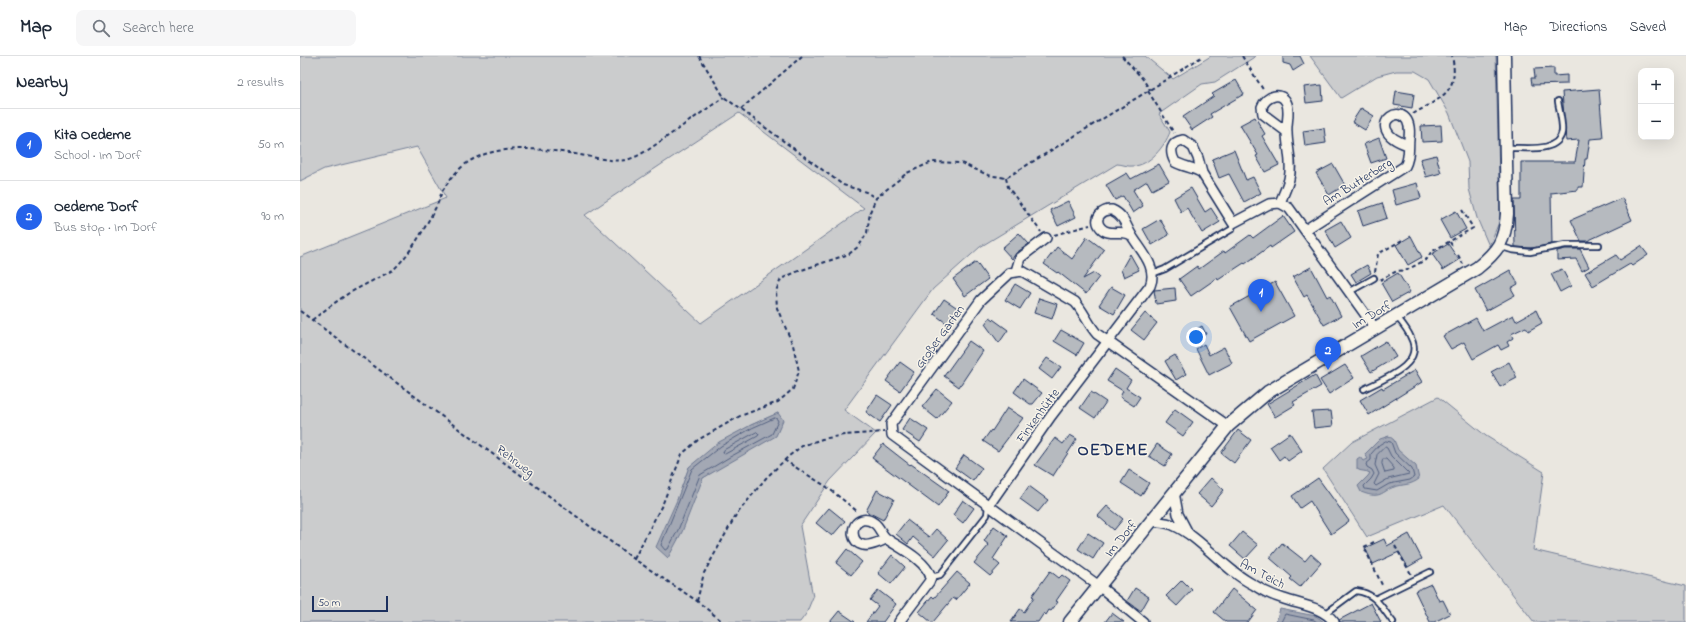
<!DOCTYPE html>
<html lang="en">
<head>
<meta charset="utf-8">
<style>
  body { margin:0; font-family:"Indie Flower",sans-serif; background:#f6f6f7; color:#1f2937 }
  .controls { position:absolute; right:12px; top:12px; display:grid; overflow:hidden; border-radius:8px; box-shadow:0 4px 16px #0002 }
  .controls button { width:36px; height:36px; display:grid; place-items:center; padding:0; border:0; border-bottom:1px solid #e0e1e3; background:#fff; color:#1f2937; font:20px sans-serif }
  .scale { position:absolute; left:12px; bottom:10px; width:76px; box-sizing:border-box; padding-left:4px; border:2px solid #1b2f5e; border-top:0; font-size:11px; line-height:14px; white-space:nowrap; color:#1b2f5e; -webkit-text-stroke:3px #f7f3e8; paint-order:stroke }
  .you { position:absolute; left:896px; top:281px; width:14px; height:14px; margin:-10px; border:3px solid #fff; border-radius:50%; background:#1a73e8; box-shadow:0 0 0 6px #1a73e833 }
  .badge { display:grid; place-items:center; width:26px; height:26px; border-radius:50%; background:#2563eb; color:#fff; font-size:13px; font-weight:700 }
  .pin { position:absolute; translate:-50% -33px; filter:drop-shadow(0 1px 2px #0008) }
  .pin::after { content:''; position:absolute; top:21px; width:14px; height:12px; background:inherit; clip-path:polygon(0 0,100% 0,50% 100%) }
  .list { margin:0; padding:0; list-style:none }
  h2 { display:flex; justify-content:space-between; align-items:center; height:52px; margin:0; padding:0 16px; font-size:17px }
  h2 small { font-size:13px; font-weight:400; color:#747a83 }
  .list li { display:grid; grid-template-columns:26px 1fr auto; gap:12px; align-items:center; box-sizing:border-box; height:72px; padding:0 16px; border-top:1px solid #e0e1e3 }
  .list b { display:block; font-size:15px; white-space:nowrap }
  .list p { margin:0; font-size:13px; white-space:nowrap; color:#747a83 }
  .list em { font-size:13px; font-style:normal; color:#747a83 }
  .icon { flex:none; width:22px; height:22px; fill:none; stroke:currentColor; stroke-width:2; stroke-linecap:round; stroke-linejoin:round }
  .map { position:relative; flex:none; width:1386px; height:566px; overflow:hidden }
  header { display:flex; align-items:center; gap:24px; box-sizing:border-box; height:56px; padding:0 20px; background:#fff; border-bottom:1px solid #e0e1e3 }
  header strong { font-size:19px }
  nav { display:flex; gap:22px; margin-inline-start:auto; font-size:14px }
  .search { width:280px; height:36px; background:#f6f6f7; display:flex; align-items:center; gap:10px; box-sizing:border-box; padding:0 14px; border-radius:8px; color:#747a83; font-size:15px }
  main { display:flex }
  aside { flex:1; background:#fff }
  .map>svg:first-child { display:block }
</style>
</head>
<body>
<header>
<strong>Map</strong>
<div class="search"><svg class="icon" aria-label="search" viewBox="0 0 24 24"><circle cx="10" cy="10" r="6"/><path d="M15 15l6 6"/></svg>Search here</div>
<nav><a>Map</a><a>Directions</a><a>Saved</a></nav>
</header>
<main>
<aside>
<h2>Nearby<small>2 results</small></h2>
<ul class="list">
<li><span class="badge">1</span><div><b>Kita Oedeme</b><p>School · Im Dorf</p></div><em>50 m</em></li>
<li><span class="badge">2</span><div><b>Oedeme Dorf</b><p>Bus stop · Im Dorf</p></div><em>90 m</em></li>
</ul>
</aside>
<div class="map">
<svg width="1386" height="566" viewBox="0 0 1386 566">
  <rect width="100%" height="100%" fill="#eae7e0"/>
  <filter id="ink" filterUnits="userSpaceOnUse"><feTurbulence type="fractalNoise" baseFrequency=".025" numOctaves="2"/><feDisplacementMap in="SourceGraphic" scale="8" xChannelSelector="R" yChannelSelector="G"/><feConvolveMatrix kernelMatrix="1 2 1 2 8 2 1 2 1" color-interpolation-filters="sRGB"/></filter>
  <g filter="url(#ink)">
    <g fill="#cbcccd" stroke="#737e96" fill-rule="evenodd">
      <path d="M0 0H845L873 23 911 0H956L915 26 902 28 859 58 870 76C865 90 849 110 833 110 828 111 822 108 817 108L680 191 633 233 544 354 576 377 530 425 500 470 513 541 506 558 500 566H0V201L146 142 117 91 24 113 0 125ZM439 57 564 152 401 267 285 159ZM478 357 430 405 403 422 377 444 389 411 451 369Z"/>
      <polygon points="1010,0 1196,0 1200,164 1189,190 1177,162 1169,133 1168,106 1149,57 1129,23 1115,15 1096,15 1077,20 1041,42"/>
      <polygon points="1138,341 1186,380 1244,416 1233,494 1386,530 1386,566 1234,566 1144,449 1067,481 1023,413 1052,386"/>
    </g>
    <g fill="#a3a8b4" stroke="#6d7892">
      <polygon points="478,357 483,364 476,380 403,422 382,476 368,502 356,491 377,444 389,411 419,386 451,369"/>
      <path d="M1089 380 1094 384 1098 394 1116 410 1119 423C1111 429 1106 428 1098 430 1082 433 1083 445 1061 436L1058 430 1068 420 1070 417C1065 414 1061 416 1057 413V403L1060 401 1063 405 1068 403 1065 398 1080 383Z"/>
      <polygon points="980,553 1016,560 1024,566 976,566"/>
    </g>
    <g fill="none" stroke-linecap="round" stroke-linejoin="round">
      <g stroke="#515f80" stroke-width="1">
        <polygon points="475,362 477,363 478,365 472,378 428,402 400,419 378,474 368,493 365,494 361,489 392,413 421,390 452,372"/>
        <polygon points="457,376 459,378 458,380 425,398 423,397 424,394"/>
        <polygon points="1086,385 1091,386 1095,397 1112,413 1114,421 1110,424 1089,428 1077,435 1065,433 1064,430 1071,423 1074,418 1072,414 1067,411 1066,408 1071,404 1071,398 1079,389"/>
        <polygon points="1085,391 1087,392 1091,400 1109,418 1088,423 1076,430 1074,428 1079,418 1075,409 1077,399"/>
        <polygon points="1083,403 1086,403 1094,412 1094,415 1085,417 1082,408"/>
        <polyline points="981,566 985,558 1014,564 1017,566"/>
      </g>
    </g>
    <g fill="#b6babf" stroke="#1b2f5e">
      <polygon points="983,0 1000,0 1004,8 993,15 990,9 983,7"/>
      <polygon points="1254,12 1254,20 1267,19 1267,28 1232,29 1231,22 1235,22 1234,13"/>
      <polygon points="936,24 944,38 910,58 912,61 892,74 883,61 914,40 912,38"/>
      <polygon points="1022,29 1023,45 1006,47 1004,31"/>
      <polygon points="1299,33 1303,82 1290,83 1287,103 1285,103 1283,131 1278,131 1278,134 1251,137 1252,188 1233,192 1215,191 1214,144 1221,144 1221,106 1275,106 1279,84 1266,85 1262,36"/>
      <polygon points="1096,35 1114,38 1112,52 1094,49"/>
      <polygon points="1061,52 1074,60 1065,74 1052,66"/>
      <polygon points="955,61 965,78 962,80 979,109 965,116 956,100 958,99 940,69"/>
      <polygon points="1141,69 1142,85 1122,86 1121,70"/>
      <polygon points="1024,72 1026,87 1005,90 1003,75"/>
      <polygon points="1079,82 1086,102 1071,107 1064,88"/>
      <polygon points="934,94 946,124 953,121 961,137 944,146 929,118 919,122 912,103"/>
      <polygon points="1136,99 1141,117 1126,121 1120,103"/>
      <polygon points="859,108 869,125 852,134 847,125 833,134 843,150 833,157 823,140 815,144 806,129 827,117 831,123"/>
      <polygon points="1033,108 1045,129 1029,139 1016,117"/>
      <polygon points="1117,127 1121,142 1096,149 1092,134"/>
      <polygon points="891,132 905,156 911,152 920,166 902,177 887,152 881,156 874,142"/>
      <polygon points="1322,142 1332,164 1287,185 1281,185 1271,164"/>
      <polygon points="768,145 776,161 758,170 750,154"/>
      <polygon points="1082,147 1087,162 1063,170 1058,155"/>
      <polygon points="1156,155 1166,173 1150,182 1140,164"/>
      <polygon points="983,160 994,176 971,192 970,190 945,208 944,207 918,224 917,222 891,240 879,223 897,210 899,213 924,195 925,197 950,179 953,182"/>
      <polygon points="860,163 869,179 852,189 843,173"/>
      <polygon points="1041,165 1051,182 1035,192 1025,174"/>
      <polygon points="719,177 729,188 716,197 712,203 702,192"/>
      <polygon points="1111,180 1122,201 1108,209 1096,189"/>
      <polygon points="787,181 804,194 783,223 794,217 799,221 786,238 758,216 757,217 744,208 757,191 772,203"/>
      <polygon points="1148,188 1159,204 1143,214 1132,198"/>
      <polygon points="1341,190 1348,199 1332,210 1330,208 1293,230 1285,217 1316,199 1320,204"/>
      <polygon points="1265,193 1280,193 1289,211 1282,215 1276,203 1257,204 1257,195"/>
      <polygon points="830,198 839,214 824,221 821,214"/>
      <polygon points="676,206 688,223 665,240 653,223"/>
      <polygon points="1067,209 1071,217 1056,226 1051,218"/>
      <polygon points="1011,211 1027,241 1030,239 1041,260 1024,269 1007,239 1004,241 993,221"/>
      <polygon points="1262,213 1271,230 1260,236 1251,218"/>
      <polygon points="1210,214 1218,228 1211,232 1215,239 1186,255 1175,234"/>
      <polygon points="1098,217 1110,236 1092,246 1081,227"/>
      <polygon points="975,226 994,260 949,285 930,251"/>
      <polygon points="715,228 730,237 720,253 705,244"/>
      <polygon points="811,231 825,239 814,258 799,249"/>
      <polygon points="875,232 876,245 856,248 854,234"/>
      <polygon points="739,242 757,248 752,263 734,257"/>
      <polygon points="644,243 659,253 649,269 634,258"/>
      <polygon points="1236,254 1242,267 1228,275 1226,271 1211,278 1213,282 1207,286 1209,290 1201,294 1198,289 1173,303 1164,286 1151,293 1143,280 1176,262 1183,275 1213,259 1216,265"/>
      <polygon points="845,257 857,267 844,284 831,274"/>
      <polygon points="690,261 708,274 699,287 685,268"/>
      <polygon points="902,270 906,278 898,283 893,275"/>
      <polygon points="761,274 784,287 777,299 754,285"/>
      <polygon points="669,285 683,295 659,331 644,320"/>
      <polygon points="1086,285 1096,301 1071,316 1061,300"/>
      <polygon points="904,288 909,299 924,291 932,307 909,319 896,293"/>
      <polygon points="875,299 886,318 876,324 865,305"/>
      <polygon points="747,302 761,311 752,323 739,313"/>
      <polygon points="600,306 614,316 600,335 586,325"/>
      <polygon points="1209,306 1217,322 1200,331 1191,316"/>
      <polygon points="1045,309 1054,322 1029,338 1020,324"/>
      <polygon points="815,313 831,324 826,332 840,341 834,350 820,341 823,335 807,325"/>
      <polygon points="1115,314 1122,326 1069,359 1060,344 1082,331 1083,333"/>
      <polygon points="1015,319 1021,330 993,346 995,349 975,361 967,348"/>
      <polygon points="723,323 742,337 733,348 730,348 714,336"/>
      <polygon points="637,333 652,345 637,363 622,351"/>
      <polygon points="791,336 806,346 795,362 780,352"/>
      <polygon points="577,339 592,349 580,366 566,356"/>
      <polygon points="707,352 723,362 698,395 683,385 691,374 692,375"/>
      <polygon points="875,353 893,366 883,380 865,367"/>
      <polygon points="1031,355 1033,370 1014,372 1012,356"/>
      <polygon points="610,362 628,374 620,386 602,374"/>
      <polygon points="938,374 951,384 934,407 921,397"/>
      <polygon points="990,377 1002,395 988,405 984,400 979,404 970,391"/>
      <polygon points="770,379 777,383 753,420 735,409 755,382 763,388"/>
      <polygon points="583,388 610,409 611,408 649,435 638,451 572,402"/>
      <polygon points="857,388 872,398 865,410 849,400"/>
      <polygon points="664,399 682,412 673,425 655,412"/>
      <polygon points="829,414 849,427 841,440 821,427"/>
      <polygon points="911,422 924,434 911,450 897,438"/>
      <polygon points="1018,422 1049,465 1031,478 1010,445 1000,452 992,440"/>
      <polygon points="729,430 748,444 738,456 720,443"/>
      <polygon points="577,434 594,443 583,464 566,455"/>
      <polygon points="663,444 674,452 663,467 653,459"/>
      <polygon points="807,450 823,463 814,474 798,460"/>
      <polygon points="529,452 545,465 532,480 516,467"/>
      <polygon points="607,464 629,481 636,473 648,484 635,500 613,481 608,488 596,478"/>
      <polygon points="694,470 708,480 693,503 700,509 690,520 674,507 689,489 684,485"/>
      <polygon points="942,476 958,489 945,503 930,490"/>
      <polygon points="788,477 803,487 793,503 778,493"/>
      <polygon points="1109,478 1122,503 1108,511 1099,496 1073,508 1065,492 1084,483 1087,490"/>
      <polygon points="982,487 1005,505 1011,498 1021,507 1000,531 990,523 992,521 970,502"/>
      <polygon points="547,493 562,506 551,519 536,507"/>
      <polygon points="592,499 605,511 591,528 578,517"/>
      <polygon points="750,515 759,522 762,519 770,525 756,545 758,546 751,555 749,554 746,559 744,557 738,566 711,566 720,553 724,556 734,541 732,540"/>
      <polygon points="657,516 670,527 656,544 653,542 633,566 631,566 619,556 632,540 634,542"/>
      <polygon points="882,524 892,534 877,550 866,540"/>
      <polygon points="1131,528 1139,545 1143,544 1150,558 1134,566 1130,566 1115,535"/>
      <polygon points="835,532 849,541 841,555 827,545"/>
      <polygon points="932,533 957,554 948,566 926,566 914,556"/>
      <polygon points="578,534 596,548 583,566 566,566 578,550 570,544"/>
      <polygon points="1071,547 1081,566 1040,566 1039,564"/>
      <polygon points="539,555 555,566 530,566"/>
      <polygon points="812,557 824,566 805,566"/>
    </g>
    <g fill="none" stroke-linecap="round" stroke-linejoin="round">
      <g stroke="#1b2f5e" stroke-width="8">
        <g id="lane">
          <path d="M1207 92C1223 91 1258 98 1262 76 1263 66 1259 54 1258 45"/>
          <polyline points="1199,190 1212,194 1230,196 1265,189 1299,189"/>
          <polyline points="852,218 865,213 932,173 933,167"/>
          <polyline points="1049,236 1074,222"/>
          <path d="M1064 333C1083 323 1125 309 1111 282 1108 274 1102 267 1097 261"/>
          <polyline points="631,521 640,519 687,459 688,450"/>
          <polyline points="1075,543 1130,516"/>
          <path d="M1025 558 1056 535C1076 537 1082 552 1093 566"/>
        </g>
      </g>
      <g stroke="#1b2f5e" stroke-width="12">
        <g id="street">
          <path d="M902 117C893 111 884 111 875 106 869 95 871 86 883 84L893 91 898 102 902 117 933 167 969 148 980 147 989 152 1075 272"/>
          <path d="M980 147C983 139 987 131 989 123 993 107 987 92 987 76 986 67 990 58 987 48 982 34 966 40 962 51L963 58 987 76"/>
          <path d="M1005 174 1105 110C1110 101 1108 93 1109 83 1115 34 1054 71 1108 89"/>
          <polyline points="716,215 720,202 746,182"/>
          <polyline points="874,436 878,458 888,477"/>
          <path d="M689 449 751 360 850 230C858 211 841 195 832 180 825 169 825 160 812 154 803 153 792 162 801 172 809 181 822 173 831 179"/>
          <path d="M851 465C858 466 867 466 873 469 901 481 924 514 954 529 963 535 974 540 984 543 1001 549 1023 551 1034 566"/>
          <path d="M587 483C580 485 570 491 563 489 551 487 549 468 562 464 566 463 570 464 574 467 580 471 581 479 587 483 602 493 625 504 631 521L629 526 599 566"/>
          <path d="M843 566 799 530 592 379 591 368 681 244 710 217 722 215 775 246C784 256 788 268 797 278L928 370"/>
        </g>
      </g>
      <g stroke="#1b2f5e" stroke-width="15">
        <path id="secondary" d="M770 566 928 370 968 336 1177 212C1198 195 1205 185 1207 158L1204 0"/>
      </g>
      <g stroke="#1b2f5e" stroke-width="2" stroke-dasharray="4 3" stroke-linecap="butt">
        <polyline points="399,0 424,41 543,129 566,136 576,142"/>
        <polyline points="822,0 842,22 850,34"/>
        <polyline points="942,0 964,35"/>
        <polyline points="848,35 874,77"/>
        <polyline points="441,53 502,0"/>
        <path d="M1113 58C1140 42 1160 37 1152 0"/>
        <polyline points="706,122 708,131 741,176"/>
        <polyline points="754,179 790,169"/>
        <polyline points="1150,186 1153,191"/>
        <polyline points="1158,199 1163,208"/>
        <polyline points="1075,216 1078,198 1102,184"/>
        <polyline points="1080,224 1097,215 1107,214 1127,203 1131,196 1173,172 1162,154"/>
        <polyline points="0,255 334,503 397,545 423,566"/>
        <path d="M12 264 33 248 49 237 93 214C112 196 124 173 136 151 139 146 140 139 143 134 149 124 158 113 167 107 198 85 252 94 286 100 299 102 312 106 326 104 334 102 341 98 348 94L424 41"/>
        <polyline points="484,404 527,431 558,456"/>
        <polyline points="1074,486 1064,491 1083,531"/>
        <polyline points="1095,490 1111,518"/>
        <polyline points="334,503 363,447 382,398 398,384 440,360 478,346 493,333 499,315 493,289 477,252 476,235 481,223 496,216 549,198 559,190 567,177 570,156 576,142 607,117 632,106 661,107 688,119 706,122 848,35 903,0"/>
        <polyline points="397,545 404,517 436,459 466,422 489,400 502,390 522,383 544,379 584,376"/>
      </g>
      <use href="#lane" stroke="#f7f3e8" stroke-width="4.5"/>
      <use href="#street" stroke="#f7f3e8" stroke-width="9"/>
      <use href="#secondary" stroke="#f7f3e8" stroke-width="12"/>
    </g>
  </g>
  <g text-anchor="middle" stroke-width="3" stroke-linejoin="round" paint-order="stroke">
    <g font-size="13" fill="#1b2f5e" stroke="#f7f3e8">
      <text transform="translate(1057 125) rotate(-32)" y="5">Am Butterberg</text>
      <text transform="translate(1071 258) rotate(-31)" y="5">Im Dorf</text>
      <text transform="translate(639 280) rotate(-54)" y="5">Großer Garten</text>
      <text transform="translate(737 359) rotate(-54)" y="5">Finkenhütte</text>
      <text transform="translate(216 404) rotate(37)" y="5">Rehrweg</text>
      <text transform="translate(820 482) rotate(-51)" y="5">Im Dorf</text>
      <text transform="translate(963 517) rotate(28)" y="5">Am Teich</text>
    </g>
    <g font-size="17" font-weight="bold" letter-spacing="1" fill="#1b2f5e" stroke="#f7f3e8">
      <text x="813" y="399">OEDEME</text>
    </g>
  </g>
</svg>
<div class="controls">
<button>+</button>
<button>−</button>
</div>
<div class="scale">50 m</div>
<div class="you"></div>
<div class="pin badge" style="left:961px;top:256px">1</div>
<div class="pin badge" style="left:1028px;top:314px">2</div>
</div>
</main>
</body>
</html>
